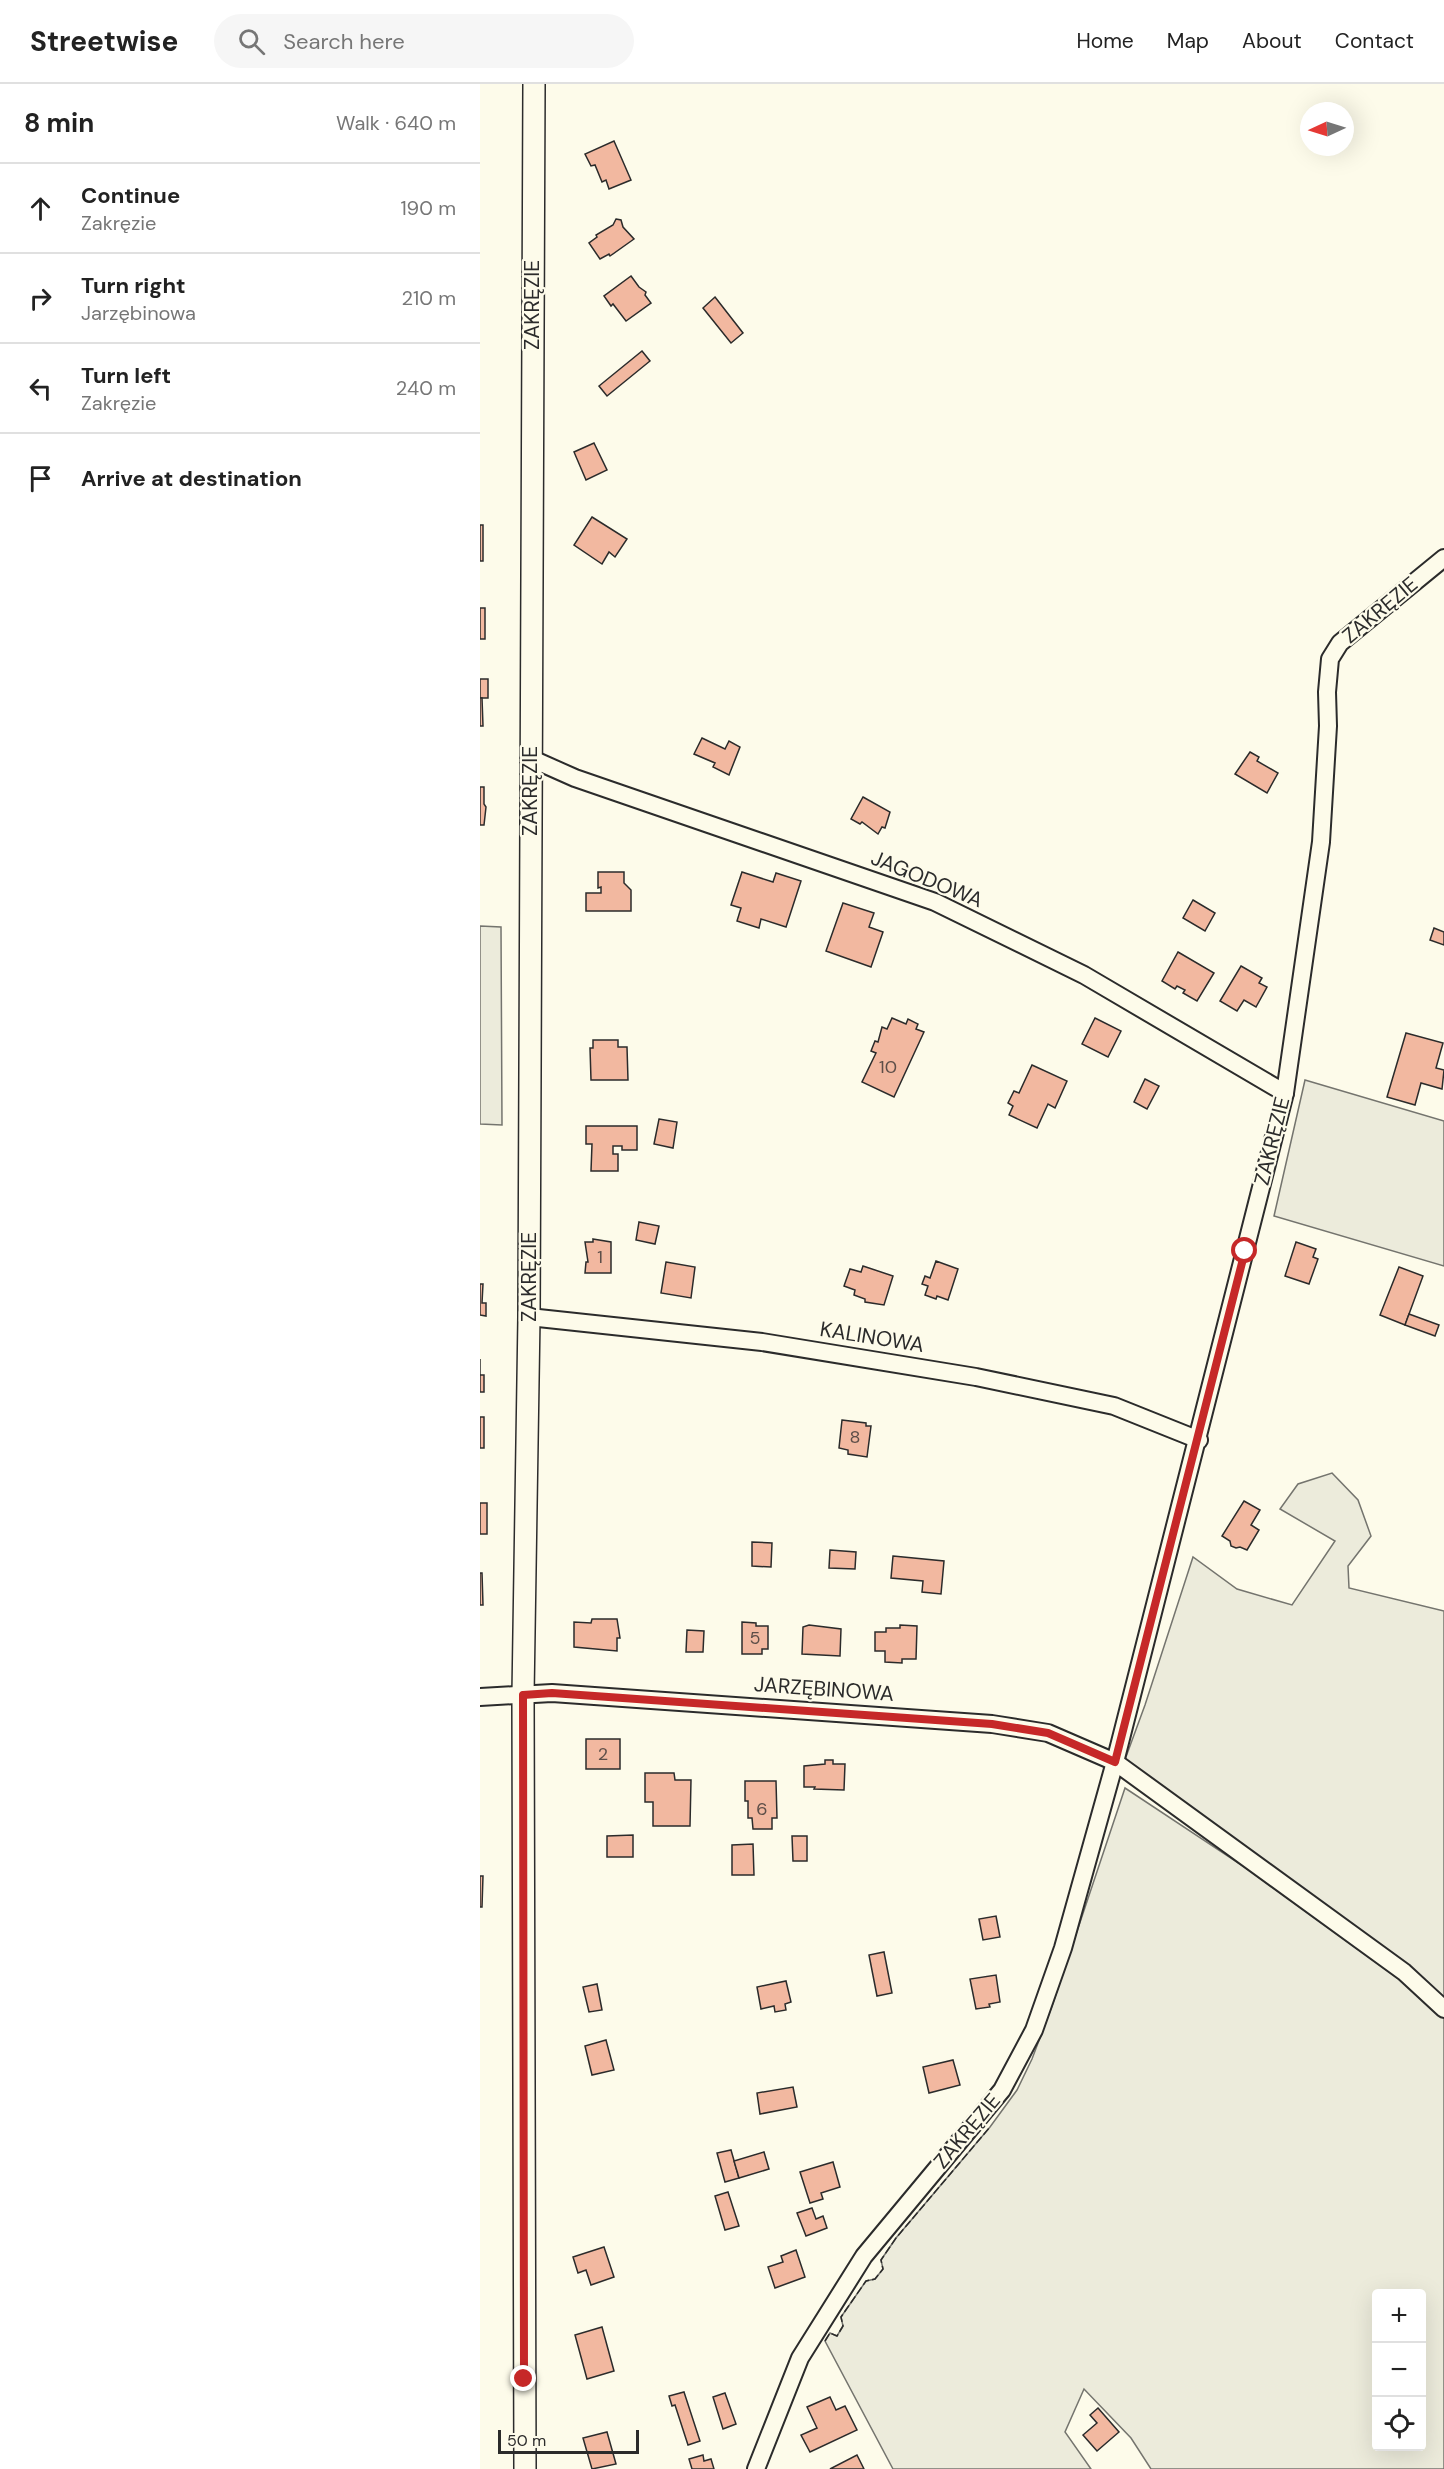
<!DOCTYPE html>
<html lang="en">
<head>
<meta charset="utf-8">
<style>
  body { margin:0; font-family:"DM Sans",sans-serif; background:#f6f6f6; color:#222 }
  .controls { position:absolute; right:18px; bottom:18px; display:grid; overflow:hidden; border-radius:6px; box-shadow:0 6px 24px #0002 }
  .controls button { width:54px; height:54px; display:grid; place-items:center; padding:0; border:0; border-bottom:2px solid #e0e0e0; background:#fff; color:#222; font:30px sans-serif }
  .compass { position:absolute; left:820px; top:18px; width:54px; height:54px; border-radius:50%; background:#fff; box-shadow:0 6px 24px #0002; rotate:266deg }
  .scale { position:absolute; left:18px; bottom:15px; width:141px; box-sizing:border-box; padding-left:6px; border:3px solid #2b2b2b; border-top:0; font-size:16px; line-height:21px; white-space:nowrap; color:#2b2b2b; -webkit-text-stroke:4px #fdfbea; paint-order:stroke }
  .stop { position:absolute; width:18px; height:18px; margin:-14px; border:4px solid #c62828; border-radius:50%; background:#fff }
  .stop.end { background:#c62828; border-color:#fff; box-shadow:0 2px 6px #0008 }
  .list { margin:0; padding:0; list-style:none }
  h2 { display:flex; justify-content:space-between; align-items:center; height:78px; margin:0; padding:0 24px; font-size:26px }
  h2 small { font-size:20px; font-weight:400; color:#767676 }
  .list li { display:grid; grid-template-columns:39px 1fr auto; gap:18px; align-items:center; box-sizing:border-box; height:90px; padding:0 24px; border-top:2px solid #e0e0e0 }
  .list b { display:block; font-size:22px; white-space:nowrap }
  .list p { margin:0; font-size:20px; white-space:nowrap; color:#767676 }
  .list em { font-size:20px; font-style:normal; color:#767676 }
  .icon { flex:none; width:33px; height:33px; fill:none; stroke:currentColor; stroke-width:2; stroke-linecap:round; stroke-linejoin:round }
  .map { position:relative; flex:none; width:964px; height:2385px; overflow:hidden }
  header { display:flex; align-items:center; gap:36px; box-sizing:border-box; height:84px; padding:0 30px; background:#fff; border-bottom:2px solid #e0e0e0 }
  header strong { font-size:28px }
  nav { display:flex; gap:33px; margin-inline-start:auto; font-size:21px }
  .search { width:420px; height:54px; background:#f6f6f6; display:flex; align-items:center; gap:15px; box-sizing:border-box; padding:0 21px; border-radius:33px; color:#767676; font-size:22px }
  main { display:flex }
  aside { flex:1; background:#fff }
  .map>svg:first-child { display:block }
</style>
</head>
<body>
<header>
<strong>Streetwise</strong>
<div class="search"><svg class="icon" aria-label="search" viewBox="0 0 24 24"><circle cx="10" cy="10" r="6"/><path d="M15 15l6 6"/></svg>Search here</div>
<nav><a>Home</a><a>Map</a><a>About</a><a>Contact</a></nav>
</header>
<main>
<aside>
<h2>8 min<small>Walk · 640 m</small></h2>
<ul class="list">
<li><svg class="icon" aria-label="ahead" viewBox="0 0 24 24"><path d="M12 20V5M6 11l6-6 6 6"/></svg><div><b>Continue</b><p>Zakręzie</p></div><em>190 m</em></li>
<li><svg class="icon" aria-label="right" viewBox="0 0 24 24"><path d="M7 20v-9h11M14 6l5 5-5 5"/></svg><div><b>Turn right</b><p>Jarzębinowa</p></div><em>210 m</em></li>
<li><svg class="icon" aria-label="left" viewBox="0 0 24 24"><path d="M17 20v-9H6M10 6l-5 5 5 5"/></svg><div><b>Turn left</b><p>Zakręzie</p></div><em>240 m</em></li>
<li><svg class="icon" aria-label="arrive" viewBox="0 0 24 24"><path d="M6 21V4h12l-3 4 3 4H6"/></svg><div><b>Arrive at destination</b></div></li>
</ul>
</aside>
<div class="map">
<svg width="964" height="2385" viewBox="0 0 964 2385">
  <rect width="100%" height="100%" fill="#fdfbea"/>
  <g fill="#ecebdb" stroke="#74746e" stroke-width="1.5" fill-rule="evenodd">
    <polygon points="0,842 21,843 22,1041 0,1040"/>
    <polygon points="825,996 964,1037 964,1182 794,1132"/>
    <polygon points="852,1389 878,1416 891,1452 868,1482 869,1504 964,1527 964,1913 921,1875 643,1681 665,1621 713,1473 757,1505 812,1521 855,1457 800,1425 818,1400"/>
    <path d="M645 1704 763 1782 938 1909 964 1934V2385H671L651 2354 604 2305 585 2348 611 2385H413L345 2257 350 2249 357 2252 363 2242 361 2233 386 2197 395 2195 403 2185 401 2176 416 2154 510 2043 537 2006 552 1975 572 1922ZM896 2210H942V2362H896Z"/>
  </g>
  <g fill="#f2b8a0" stroke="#2b2b2b" stroke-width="1.5">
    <polygon points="134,57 151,96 129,105 126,96 122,98 115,81 111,82 105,70"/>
    <polygon points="136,135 141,136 143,143 154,155 130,172 129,170 120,175 109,159 117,153 116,151 133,141"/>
    <polygon points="151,192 159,203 166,208 165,211 171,219 146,237 133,220 131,222 124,212"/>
    <polygon points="235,213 263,249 251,259 223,224"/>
    <polygon points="162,267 170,277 127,312 119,302"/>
    <polygon points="114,359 127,386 106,396 94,368"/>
    <polygon points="112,433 147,455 135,473 129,468 122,480 94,461"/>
    <rect x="0" y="441" width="3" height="36"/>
    <rect x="0" y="524" width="5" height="31"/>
    <rect x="0" y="595" width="8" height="19"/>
    <polygon points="0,614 2,614 3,642 0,642"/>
    <polygon points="222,654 245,665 249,657 260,663 249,691 233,683 235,679 214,670"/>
    <polygon points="770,668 779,673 777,677 798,689 787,709 755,690"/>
    <polygon points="0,703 4,703 4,720 6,723 4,741 0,741"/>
    <polygon points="383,713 410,728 405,744 402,743 398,750 382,738 380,740 371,735"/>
    <polygon points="118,788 144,788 144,799 151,806 151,827 106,827 106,809 121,809 121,803 118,804"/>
    <polygon points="262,788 293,798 296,789 321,797 306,843 281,835 279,844 257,837 261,824 251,821"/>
    <polygon points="713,816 735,829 725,847 703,834"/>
    <polygon points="363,819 394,829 389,843 403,848 391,883 346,867"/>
    <polygon points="954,844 964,848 964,861 950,856"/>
    <polygon points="698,868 734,889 717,917 703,909 705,906 697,902 695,905 682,897"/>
    <polygon points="761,882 782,894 779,899 787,903 776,923 764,916 757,927 740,917"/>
    <polygon points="412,934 426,940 428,935 438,940 436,945 444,948 414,1013 382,998 396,969 391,967 395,957 398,958 402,943 407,945"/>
    <polygon points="615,934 641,947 628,973 602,960"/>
    <polygon points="926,949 963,959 956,984 964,986 962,1005 941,999 935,1021 907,1013"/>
    <polygon points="113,956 138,956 138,963 147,963 148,996 111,996 110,964 113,964"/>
    <polygon points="552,981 587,997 575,1024 568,1020 557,1044 529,1031 533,1022 528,1019 534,1007 539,1009"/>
    <polygon points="665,995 679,1002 667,1025 654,1018"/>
    <polygon points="179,1035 197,1038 193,1064 174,1060"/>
    <polygon points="106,1042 157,1042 157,1066 142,1066 142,1062 133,1062 133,1070 138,1070 138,1087 111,1087 112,1060 106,1060"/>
    <polygon points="159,1138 179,1142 175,1160 156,1156"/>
    <polygon points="113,1155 131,1158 131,1189 105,1189 106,1178 108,1178 105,1158 113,1158"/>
    <polygon points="816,1158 836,1165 833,1173 838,1175 829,1200 805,1192"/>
    <polygon points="456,1177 478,1185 468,1216 457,1212 456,1215 445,1211 448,1202 442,1200 445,1192 450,1194"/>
    <polygon points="186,1178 215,1183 211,1214 181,1209"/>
    <polygon points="383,1182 413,1192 404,1221 385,1218 385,1215 374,1211 375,1206 364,1202 370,1185 381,1188"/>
    <polygon points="919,1183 943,1192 925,1241 900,1231"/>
    <polygon points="0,1200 3,1200 2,1219 6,1219 6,1232 0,1231"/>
    <polygon points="929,1230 959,1241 955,1252 925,1241"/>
    <polygon points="0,1275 0,1291 4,1291 4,1308 0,1308"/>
    <rect x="0" y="1333" width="4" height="31"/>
    <polygon points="362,1336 386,1339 386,1342 391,1342 387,1373 368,1370 368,1366 359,1364"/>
    <polygon points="764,1417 780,1426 771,1441 779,1446 767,1466 760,1463 756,1464 751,1462 750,1457 742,1452"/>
    <rect x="0" y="1419" width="7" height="31"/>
    <polygon points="272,1458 292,1459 291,1483 272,1482"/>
    <polygon points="350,1466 376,1468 375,1485 349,1484"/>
    <polygon points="413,1472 464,1477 461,1510 442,1508 443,1497 411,1494"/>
    <polygon points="0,1489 2,1489 3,1521 0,1521"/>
    <polygon points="112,1535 137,1535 140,1554 137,1554 137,1567 94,1563 94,1538 111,1539"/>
    <polygon points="262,1538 276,1539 276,1542 288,1542 288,1565 282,1565 282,1570 262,1570"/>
    <polygon points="329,1541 361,1545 360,1572 322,1570 323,1543"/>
    <polygon points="420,1541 437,1542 436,1575 422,1575 422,1579 405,1578 405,1567 395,1567 395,1548 406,1548 406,1544 420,1544"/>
    <polygon points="207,1546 224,1547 223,1568 206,1568"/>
    <rect x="106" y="1655" width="34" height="30"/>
    <polygon points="345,1676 353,1676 353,1680 365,1680 364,1706 334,1705 335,1703 324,1703 324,1682 345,1680"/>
    <polygon points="165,1689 194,1689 195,1696 211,1696 210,1742 173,1742 173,1718 165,1718"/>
    <polygon points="265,1697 296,1697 297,1734 292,1734 292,1745 273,1745 272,1734 268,1734 268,1717 265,1717"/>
    <polygon points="153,1751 153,1773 127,1773 127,1752"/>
    <polygon points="312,1752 327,1752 327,1777 313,1777"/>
    <polygon points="273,1760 274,1791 252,1791 252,1761"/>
    <polygon points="0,1792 3,1792 2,1823 0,1823"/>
    <polygon points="516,1832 520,1853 503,1856 499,1835"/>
    <polygon points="404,1868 412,1909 397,1912 389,1871"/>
    <polygon points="516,1891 520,1918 509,1920 510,1923 496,1925 490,1895"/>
    <polygon points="306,1897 311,1918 305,1920 306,1926 295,1928 294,1922 281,1925 277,1903"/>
    <polygon points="117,1900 122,1926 109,1928 103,1903"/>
    <polygon points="126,1956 134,1986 112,1991 105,1962"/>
    <polygon points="473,1976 480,2001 449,2009 443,1983"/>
    <polygon points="313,2003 317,2023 280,2030 277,2009"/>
    <polygon points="251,2066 259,2094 245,2098 237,2069"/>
    <polygon points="284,2068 289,2085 259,2094 254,2077"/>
    <polygon points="353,2078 360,2103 341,2109 343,2115 330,2119 320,2088"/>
    <polygon points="248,2108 259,2142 245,2146 235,2112"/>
    <polygon points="332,2124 336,2135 343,2132 347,2144 326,2152 317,2129"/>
    <polygon points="124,2163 134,2193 111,2201 106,2186 98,2189 93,2173"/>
    <polygon points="316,2166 325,2193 295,2204 288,2183 303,2178 301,2172"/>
    <polygon points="122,2243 134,2287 107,2295 95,2251"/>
    <polygon points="204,2308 220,2357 208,2361 195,2321 192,2322 189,2312"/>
    <polygon points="245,2309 256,2340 243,2345 233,2313"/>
    <polygon points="350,2313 356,2326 365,2322 377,2346 330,2368 321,2351 337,2344 327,2323"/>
    <polygon points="618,2324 639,2348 617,2367 603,2351 617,2339 610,2331"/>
    <polygon points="127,2348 136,2380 112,2385 103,2354"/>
    <polygon points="223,2371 224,2377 231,2375 234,2385 212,2385 209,2375"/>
    <polygon points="377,2371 384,2385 350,2385"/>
  </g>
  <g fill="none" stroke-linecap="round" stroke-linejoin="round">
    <g stroke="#2b2b2b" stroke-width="20">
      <g id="minor">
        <polyline points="50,674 95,694 455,818 604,891 805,1009"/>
        <polyline points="49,1233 282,1258 496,1293 634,1322 719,1356"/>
        <polyline points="0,1613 72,1609 512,1640 568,1649 635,1678 924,1888 964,1925"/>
        <polyline points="276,2385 320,2274 384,2172 522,2006 554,1946 583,1864 635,1678 805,1009 841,758 848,642 847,608 850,575 860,559 964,474"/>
      </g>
    </g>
    <g stroke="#2b2b2b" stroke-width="24">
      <polyline id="tertiary" points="45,2385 43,1611 49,1233 54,0"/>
    </g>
    <use href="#minor" stroke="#fdfbea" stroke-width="16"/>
    <use href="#tertiary" stroke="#fdfbea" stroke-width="21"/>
    <polyline stroke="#2b2b2b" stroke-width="1.5" stroke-dasharray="8 3" stroke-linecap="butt" points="345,2257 350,2249 357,2252 363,2242 361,2233 386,2197 395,2195 403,2185 401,2176 416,2154 510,2043"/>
  </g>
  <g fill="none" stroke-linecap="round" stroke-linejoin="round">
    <polyline stroke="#c62828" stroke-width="8" points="44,2295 43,1611 72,1609 512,1640 568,1649 635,1678 765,1167"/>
  </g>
  <g text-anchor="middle" stroke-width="4.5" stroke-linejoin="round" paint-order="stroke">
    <g font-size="18" fill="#5d4e48">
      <text x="408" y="989">10</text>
      <text x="120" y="1179">1</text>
      <text x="375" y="1359">8</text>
      <text x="275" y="1560">5</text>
      <text x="123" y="1676">2</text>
      <text x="282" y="1731">6</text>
    </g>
    <g font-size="21" fill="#2b2b2b" stroke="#fdfbea">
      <text transform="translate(52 221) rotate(-90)" y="7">ZAKRĘZIE</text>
      <text transform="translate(900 526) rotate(-40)" y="7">ZAKRĘZIE</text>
      <text transform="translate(50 707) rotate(-90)" y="7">ZAKRĘZIE</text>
      <text transform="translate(447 795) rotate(22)" y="7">JAGODOWA</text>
      <text transform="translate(792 1057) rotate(-76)" y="7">ZAKRĘZIE</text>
      <text transform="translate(49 1193) rotate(-90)" y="7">ZAKRĘZIE</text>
      <text transform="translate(392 1253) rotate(9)" y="7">KALINOWA</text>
      <text transform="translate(344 1605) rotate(4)" y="7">JARZĘBINOWA</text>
      <text transform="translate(487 2047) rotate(-50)" y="7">ZAKRĘZIE</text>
    </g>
  </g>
</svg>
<div class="controls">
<button>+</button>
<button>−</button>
<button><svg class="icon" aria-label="locate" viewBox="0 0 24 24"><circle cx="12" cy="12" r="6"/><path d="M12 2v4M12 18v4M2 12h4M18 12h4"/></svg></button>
</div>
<svg class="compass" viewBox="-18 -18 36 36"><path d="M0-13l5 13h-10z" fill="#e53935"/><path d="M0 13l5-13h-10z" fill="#767676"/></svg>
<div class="scale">50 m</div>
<div class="stop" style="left:765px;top:1167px"></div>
<div class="stop end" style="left:44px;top:2295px"></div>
</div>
</main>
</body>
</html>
